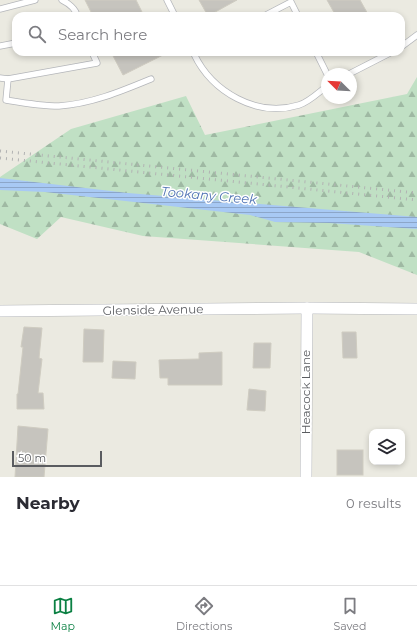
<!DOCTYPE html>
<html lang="en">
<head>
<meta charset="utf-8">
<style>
  body { margin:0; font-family:Montserrat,sans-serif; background:#f2f2f3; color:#2b2b33 }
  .controls { position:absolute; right:12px; bottom:12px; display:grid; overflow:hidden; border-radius:8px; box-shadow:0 2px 6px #0003 }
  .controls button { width:36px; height:36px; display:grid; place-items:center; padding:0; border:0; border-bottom:1px solid #e1e1e2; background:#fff; color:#2b2b33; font:20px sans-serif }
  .compass { position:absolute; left:321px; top:68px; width:36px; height:36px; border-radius:50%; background:#fff; box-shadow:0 2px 6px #0003; rotate:294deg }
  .scale { position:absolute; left:12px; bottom:10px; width:90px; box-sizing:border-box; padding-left:4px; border:2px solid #5a5c60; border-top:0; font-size:11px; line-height:14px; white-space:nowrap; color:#5a5c60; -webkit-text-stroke:3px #fff; paint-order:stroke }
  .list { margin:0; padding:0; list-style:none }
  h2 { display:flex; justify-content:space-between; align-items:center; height:52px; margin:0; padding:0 16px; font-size:17px }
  h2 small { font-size:13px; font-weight:400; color:#7c7c81 }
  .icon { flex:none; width:22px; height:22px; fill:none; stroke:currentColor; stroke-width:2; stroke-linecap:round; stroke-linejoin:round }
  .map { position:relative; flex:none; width:417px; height:477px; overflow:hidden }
  .search { position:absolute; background:#fff; box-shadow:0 2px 6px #0003; left:12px; right:12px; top:12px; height:44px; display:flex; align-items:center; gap:10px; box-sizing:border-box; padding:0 14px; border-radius:12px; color:#7c7c81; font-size:15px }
  .sheet { height:108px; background:#fff }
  nav { display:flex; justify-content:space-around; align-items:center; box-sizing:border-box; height:56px; border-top:1px solid #e1e1e2; background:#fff; font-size:11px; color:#7c7c81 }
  nav a { display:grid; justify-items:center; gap:2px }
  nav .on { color:#0b8043 }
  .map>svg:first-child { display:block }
</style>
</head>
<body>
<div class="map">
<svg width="417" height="477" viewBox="0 0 417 477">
  <defs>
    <pattern id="forest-firs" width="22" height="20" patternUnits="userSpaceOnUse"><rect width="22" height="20" fill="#c0e0c4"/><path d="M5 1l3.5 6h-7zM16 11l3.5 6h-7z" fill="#9fb9a3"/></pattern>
    <pattern id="water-rules" width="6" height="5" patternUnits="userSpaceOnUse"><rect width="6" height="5" fill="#a8c9f4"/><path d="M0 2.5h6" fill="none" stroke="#8ca6c9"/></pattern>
  </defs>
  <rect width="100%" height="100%" fill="#ebeae1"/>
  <polygon fill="url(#forest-firs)" points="417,77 417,275 359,252 143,236 61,217 37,239 0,224 0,177 71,129 186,96 205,135 407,94"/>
  <polygon fill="url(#water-rules)" points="0,178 128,193 417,217 417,229 329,223 275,222 250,215 45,192 0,190"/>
  <g fill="#c6c4be" stroke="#cfccc1">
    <polygon points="85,0 136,0 144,16 93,16"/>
    <polygon points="199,0 237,0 208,16"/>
    <polygon points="327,0 360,0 369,16 336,16"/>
    <polygon points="111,52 169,52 123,75"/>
    <polygon points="24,327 42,328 39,358 42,359 38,393 43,393 44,409 17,409 17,394 18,394 23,347 21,347"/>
    <polygon points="84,329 104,330 103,362 83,362"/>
    <polygon points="342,332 356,332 357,358 343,358"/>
    <polygon points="254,343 271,343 270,368 253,368"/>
    <polygon points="222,352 222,385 168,385 168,378 160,378 159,360 199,359 199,353"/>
    <polygon points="113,361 136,362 135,379 112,378"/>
    <polygon points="249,389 266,391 265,411 247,410"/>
    <polygon points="18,426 48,429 44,477 15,477"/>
    <rect x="337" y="450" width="26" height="25"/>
  </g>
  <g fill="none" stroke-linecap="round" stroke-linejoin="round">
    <g stroke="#b4b6ba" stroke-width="7">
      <g id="service">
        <path d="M62 0C68 3 76 9 77 16"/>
        <polyline points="167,0 175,16"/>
        <polyline points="0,9 35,0"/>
        <polyline points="264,16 291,2 298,16"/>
        <polyline points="0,46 16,43"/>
        <polyline points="401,47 417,35"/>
        <path d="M197 52 194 54C212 92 257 118 299 105 309 102 319 92 327 86"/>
        <polyline points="316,52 327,74"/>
        <polyline points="349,74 392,52"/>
        <polyline points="0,78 8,79 97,63 92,52"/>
        <path d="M8 79 6 100C24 103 41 106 59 106 91 104 122 91 151 79"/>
      </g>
    </g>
    <g stroke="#b4b6ba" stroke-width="12">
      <g id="minor">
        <polyline points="0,311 307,308 417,309"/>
        <polyline points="306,477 307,308"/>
      </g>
    </g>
    <use href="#service" stroke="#fff" stroke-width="5.5"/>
    <use href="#minor" stroke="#fff" stroke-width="11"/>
    <g stroke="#b2b3b3" stroke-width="3" stroke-dasharray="1 5" stroke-linecap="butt">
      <polyline points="0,151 417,193"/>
      <polyline points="0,158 417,200"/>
    </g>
  </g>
  <g text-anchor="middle" stroke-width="3" stroke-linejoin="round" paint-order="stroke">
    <g font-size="12" fill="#5a5c60" stroke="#fff">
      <text transform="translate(153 310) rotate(-1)" y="4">Glenside Avenue</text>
      <text transform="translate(306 392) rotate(-90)" y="4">Heacock Lane</text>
    </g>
    <g font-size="13" font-style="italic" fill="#4f73b3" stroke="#fff">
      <text transform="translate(209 195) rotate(5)" y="5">Tookany Creek</text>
    </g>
  </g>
</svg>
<div class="controls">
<button><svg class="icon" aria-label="layers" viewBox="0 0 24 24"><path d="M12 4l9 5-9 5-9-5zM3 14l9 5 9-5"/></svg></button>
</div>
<svg class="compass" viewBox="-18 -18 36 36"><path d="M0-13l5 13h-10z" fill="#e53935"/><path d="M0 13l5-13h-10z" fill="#7c7c81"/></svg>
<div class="scale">50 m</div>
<div class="search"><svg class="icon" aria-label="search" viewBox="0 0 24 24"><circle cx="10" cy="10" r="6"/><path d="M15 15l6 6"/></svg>Search here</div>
</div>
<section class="sheet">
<h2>Nearby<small>0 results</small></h2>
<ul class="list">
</ul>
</section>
<nav>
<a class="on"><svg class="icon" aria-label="map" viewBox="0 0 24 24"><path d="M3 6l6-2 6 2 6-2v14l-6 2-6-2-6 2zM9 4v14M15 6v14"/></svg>Map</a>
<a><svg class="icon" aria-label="directions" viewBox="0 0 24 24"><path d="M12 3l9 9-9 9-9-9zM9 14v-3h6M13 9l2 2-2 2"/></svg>Directions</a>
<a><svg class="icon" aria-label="saved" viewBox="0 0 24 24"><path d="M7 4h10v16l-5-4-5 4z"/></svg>Saved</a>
</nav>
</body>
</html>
